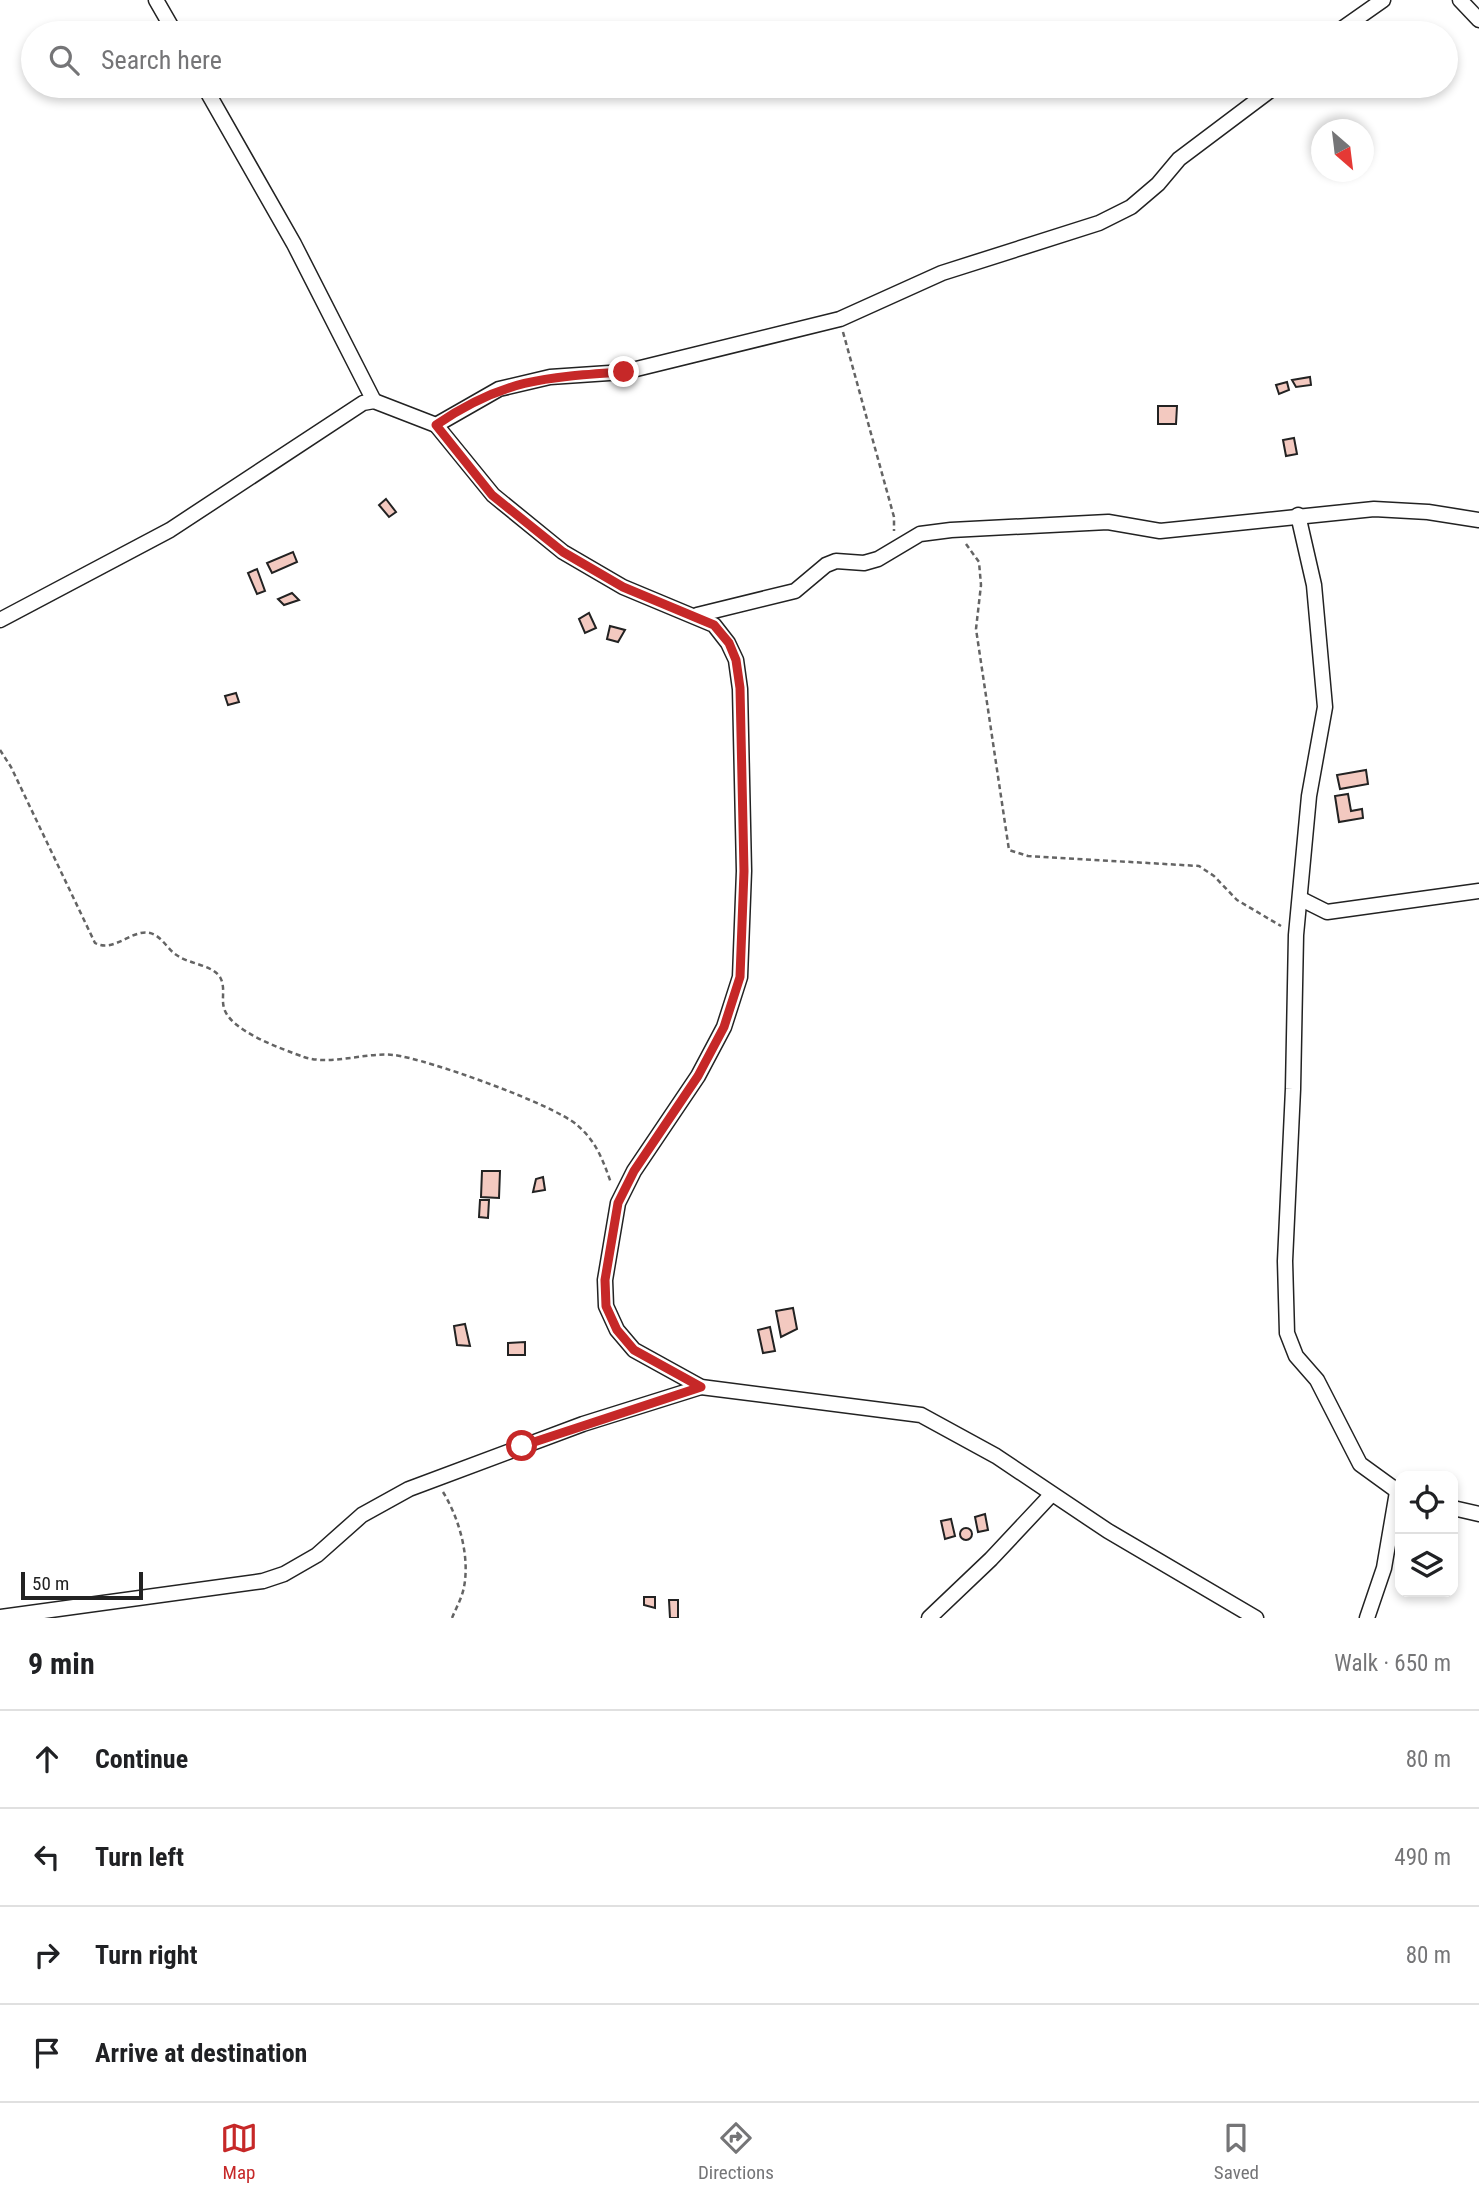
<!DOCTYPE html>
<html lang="en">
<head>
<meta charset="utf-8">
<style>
  body { margin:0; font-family:"Roboto Condensed",sans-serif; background:#f2f2f2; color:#202124 }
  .controls { position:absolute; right:21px; bottom:21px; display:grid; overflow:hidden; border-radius:14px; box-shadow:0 4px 10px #0003 }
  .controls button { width:63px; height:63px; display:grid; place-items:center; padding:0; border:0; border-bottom:2px solid #e0e0e0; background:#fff; color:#202124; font:35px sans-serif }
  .compass { position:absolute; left:1311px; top:119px; width:63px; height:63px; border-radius:50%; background:#fff; box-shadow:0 4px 10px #0003; rotate:152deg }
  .scale { position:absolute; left:21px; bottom:18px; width:122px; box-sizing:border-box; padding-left:7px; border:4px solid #222; border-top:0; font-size:19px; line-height:24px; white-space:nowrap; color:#222; -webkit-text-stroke:5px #fff; paint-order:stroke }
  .stop { position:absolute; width:21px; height:21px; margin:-16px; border:5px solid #c62828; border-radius:50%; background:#fff }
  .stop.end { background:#c62828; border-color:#fff; box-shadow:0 2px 7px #0008 }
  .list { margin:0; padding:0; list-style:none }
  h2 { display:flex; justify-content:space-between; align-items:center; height:91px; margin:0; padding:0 28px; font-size:30px }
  h2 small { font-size:23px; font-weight:400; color:#757577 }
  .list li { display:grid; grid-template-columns:46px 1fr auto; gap:21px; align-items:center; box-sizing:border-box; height:98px; padding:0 28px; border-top:2px solid #e0e0e0 }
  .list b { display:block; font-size:26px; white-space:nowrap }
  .list em { font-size:23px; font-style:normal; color:#757577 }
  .icon { flex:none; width:38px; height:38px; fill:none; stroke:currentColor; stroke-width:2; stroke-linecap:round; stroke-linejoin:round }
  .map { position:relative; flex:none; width:1479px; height:1618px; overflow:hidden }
  .search { position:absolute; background:#fff; box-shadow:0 4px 10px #0003; left:21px; right:21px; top:21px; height:77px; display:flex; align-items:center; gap:18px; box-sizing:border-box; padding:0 24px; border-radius:38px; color:#757577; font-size:26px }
  .sheet { height:483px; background:#fff }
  nav { display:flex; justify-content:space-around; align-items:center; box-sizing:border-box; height:98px; border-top:2px solid #e0e0e0; background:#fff; font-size:19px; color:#757577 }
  nav a { display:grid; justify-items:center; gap:4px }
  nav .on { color:#c62828 }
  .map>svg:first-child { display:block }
</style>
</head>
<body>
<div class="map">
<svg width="1479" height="1618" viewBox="0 0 1479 1618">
  <rect width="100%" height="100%" fill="#fff"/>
  <g fill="#f3c9c0" stroke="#222" stroke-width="2">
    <polygon points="1310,377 1311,385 1296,387 1292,380"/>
    <polygon points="1287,382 1289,390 1279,394 1276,385"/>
    <polygon points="1158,406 1177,406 1176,424 1158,424"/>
    <polygon points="1294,438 1297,454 1286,456 1283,440"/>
    <polygon points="386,499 396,512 389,517 379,505"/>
    <polygon points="293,552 297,562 272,573 267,563"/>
    <polygon points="257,569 265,591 257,594 248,573"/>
    <polygon points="292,593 299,600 284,605 278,599"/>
    <polygon points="589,613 596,628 585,633 579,619"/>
    <polygon points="610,626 625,630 618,642 607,639"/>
    <polygon points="236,693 239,702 228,705 225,696"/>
    <polygon points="1366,770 1368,784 1340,789 1337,775"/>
    <polygon points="1348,794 1351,811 1362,809 1363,818 1339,822 1335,796"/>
    <polygon points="482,1171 500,1171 499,1198 481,1197"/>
    <polygon points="543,1177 545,1190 533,1192 536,1179"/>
    <polygon points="480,1200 489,1200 488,1218 479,1217"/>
    <polygon points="793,1308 797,1329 781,1337 776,1311"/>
    <polygon points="465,1324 470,1346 457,1345 454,1326"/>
    <polygon points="770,1327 775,1351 763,1353 758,1330"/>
    <polygon points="525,1342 525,1355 508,1355 508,1343"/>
    <polygon points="985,1514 988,1530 978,1532 975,1517"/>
    <polygon points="951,1519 955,1536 945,1539 941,1521"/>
    <circle cx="966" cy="1534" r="6"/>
    <polygon points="644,1597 655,1597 655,1608 644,1605"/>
    <polygon points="669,1600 678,1600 678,1618 670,1618"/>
  </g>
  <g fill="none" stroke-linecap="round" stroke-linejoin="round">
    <g stroke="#222" stroke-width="17">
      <g id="minor">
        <polyline points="156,0 175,33"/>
        <polyline points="1460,0 1479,20"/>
        <polyline points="1336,33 1383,0"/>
        <polyline points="204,86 294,244 374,401"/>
        <polyline points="436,425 493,495 563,552 623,587 714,625 728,643 736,660 740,689 744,871 740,977 724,1027 698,1076 634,1171 618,1203 605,1280 606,1306 617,1330 634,1350 701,1387 921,1415 996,1456 1108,1531 1256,1618"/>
        <polyline points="1298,515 1314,585 1325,707 1309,796 1296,935 1293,1089 1285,1261 1287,1333 1296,1356 1317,1380 1360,1464 1400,1493"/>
        <polyline points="697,615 795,591 826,565 836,561 864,563 878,559 920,534 951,530 1108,522 1160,531 1374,509 1428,512 1479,520"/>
        <polyline points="0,620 170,530 363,403 374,401 436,425 499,389 550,377 624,372 840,319 942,273 1099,223 1131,207 1158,184 1179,159 1276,86"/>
        <polyline points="1301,899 1327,912 1479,891"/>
        <polyline points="1453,1508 1479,1514"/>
        <polyline points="0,1617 263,1581 284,1574 317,1555 362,1515 409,1489 583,1424 701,1387"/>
        <polyline points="929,1618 991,1559 1051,1495"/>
        <polyline points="1367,1618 1384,1568 1397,1492"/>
      </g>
    </g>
    <g stroke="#646464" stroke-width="2.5" stroke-dasharray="5 3.5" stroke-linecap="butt">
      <polyline points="843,332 894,517 894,531"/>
      <polyline points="966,544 979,562 981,585 976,629 1009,850 1028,856 1199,866 1214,876 1237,900 1281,926"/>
      <path d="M0 750 11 767 95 943C116 954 135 924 155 935 164 940 169 951 178 956 190 964 212 965 220 977 226 988 221 998 224 1008 230 1031 282 1049 304 1057 332 1066 364 1052 394 1055 427 1059 553 1104 577 1125 596 1141 603 1160 611 1183"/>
      <path d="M443 1492C459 1518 470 1556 464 1587 462 1598 456 1608 452 1618"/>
    </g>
    <use href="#minor" stroke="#fff" stroke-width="14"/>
  </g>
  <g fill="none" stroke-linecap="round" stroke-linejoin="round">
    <path stroke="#c62828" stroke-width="9" d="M522 1446 701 1387 634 1350 617 1330 606 1306 605 1280 618 1203 634 1171 698 1076 724 1027 740 977 744 871 740 688 736 660 729 643 714 625 623 587 563 552 492 495 436 425C503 379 546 377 624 372"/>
  </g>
</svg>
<div class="controls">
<button><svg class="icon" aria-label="locate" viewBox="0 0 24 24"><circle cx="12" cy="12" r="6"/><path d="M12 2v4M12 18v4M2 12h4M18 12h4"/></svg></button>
<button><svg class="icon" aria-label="layers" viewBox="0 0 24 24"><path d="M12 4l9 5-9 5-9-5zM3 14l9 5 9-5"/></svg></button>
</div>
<svg class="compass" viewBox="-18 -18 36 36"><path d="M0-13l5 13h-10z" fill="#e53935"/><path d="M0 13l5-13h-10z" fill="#757577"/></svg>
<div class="scale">50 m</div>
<div class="stop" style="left:522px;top:1446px"></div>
<div class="stop end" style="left:624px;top:372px"></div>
<div class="search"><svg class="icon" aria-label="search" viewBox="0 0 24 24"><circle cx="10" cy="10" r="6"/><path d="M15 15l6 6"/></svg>Search here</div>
</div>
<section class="sheet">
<h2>9 min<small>Walk · 650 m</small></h2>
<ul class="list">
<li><svg class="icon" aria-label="ahead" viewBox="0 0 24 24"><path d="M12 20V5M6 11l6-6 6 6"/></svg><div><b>Continue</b></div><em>80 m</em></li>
<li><svg class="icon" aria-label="left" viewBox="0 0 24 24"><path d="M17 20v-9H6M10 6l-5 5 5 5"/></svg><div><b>Turn left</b></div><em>490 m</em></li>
<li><svg class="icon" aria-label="right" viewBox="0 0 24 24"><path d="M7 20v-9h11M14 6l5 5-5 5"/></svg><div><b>Turn right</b></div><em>80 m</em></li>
<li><svg class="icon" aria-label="arrive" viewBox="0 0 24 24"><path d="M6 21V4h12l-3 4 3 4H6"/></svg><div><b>Arrive at destination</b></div></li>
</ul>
</section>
<nav>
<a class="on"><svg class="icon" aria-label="map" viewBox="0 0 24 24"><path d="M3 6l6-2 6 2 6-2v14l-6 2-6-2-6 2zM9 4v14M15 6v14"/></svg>Map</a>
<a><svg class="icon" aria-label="directions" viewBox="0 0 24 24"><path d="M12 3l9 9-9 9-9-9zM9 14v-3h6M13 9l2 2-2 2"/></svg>Directions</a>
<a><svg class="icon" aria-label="saved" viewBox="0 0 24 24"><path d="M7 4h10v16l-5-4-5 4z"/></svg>Saved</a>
</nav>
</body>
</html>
